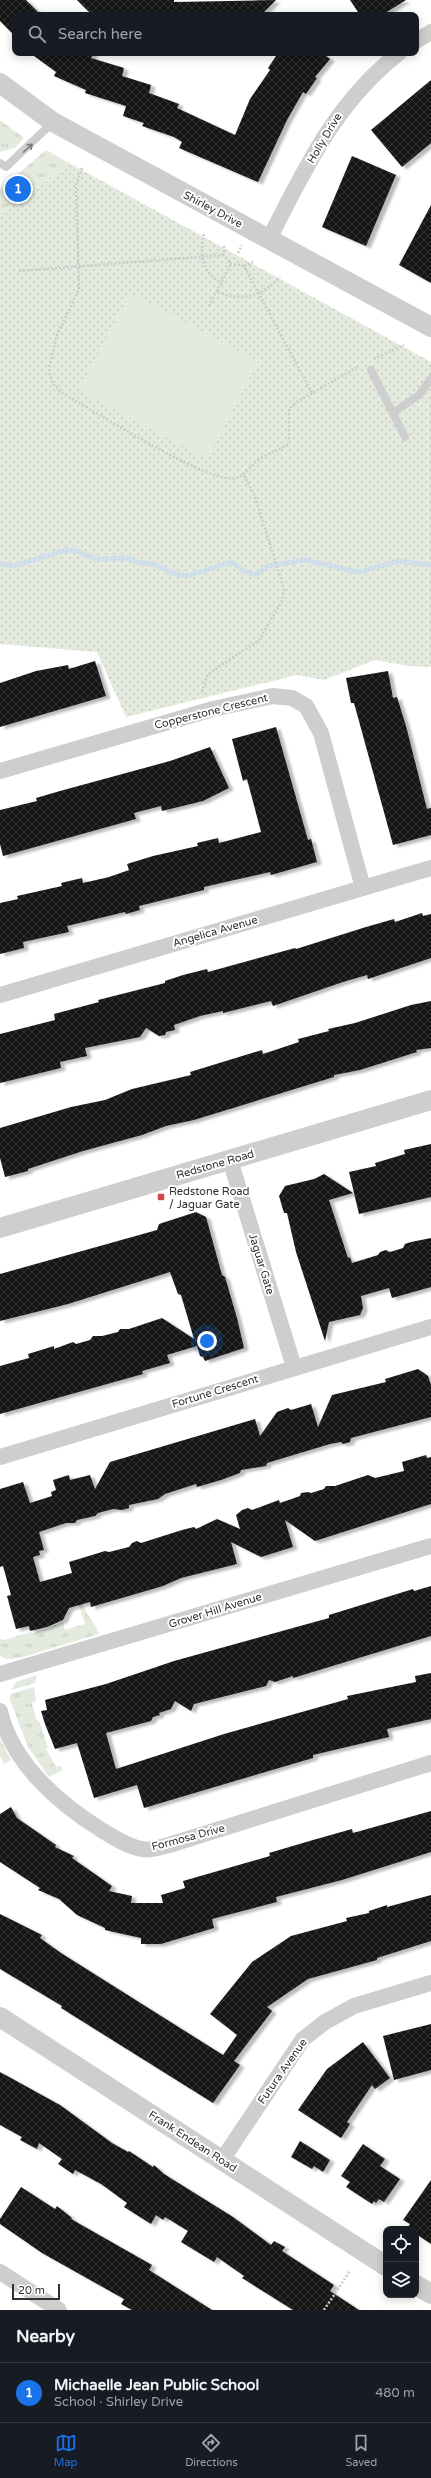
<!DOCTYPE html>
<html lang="en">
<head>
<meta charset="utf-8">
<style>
  body { margin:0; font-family:"Varela Round",sans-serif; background:#20242c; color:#f1f3f6 }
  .controls { position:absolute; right:12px; bottom:12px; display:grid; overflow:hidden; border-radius:8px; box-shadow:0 2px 10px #0003 }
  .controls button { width:36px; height:36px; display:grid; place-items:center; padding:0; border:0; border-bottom:1px solid #363941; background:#171b24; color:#f1f3f6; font:20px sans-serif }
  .scale { position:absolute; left:12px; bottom:10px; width:48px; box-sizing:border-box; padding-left:4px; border:2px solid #313131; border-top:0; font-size:11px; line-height:14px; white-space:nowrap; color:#313131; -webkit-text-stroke:3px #fff; paint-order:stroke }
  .you { position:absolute; left:207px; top:1341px; width:14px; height:14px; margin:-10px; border:3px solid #fff; border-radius:50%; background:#1a73e8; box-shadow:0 0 0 6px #1a73e833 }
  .badge { display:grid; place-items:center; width:26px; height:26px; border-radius:50%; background:#1a73e8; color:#fff; font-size:13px; font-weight:700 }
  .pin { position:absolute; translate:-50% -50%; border:2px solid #fff; box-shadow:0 1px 4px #0006 }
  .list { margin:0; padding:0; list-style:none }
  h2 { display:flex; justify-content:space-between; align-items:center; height:52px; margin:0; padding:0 16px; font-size:17px }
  h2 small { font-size:13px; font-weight:400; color:#9ea1a6 }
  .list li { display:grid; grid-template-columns:26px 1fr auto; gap:12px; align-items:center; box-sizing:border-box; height:60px; padding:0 16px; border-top:1px solid #363941 }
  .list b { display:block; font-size:15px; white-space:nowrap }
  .list p { margin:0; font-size:13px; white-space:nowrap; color:#9ea1a6 }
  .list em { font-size:13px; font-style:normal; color:#9ea1a6 }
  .icon { flex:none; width:22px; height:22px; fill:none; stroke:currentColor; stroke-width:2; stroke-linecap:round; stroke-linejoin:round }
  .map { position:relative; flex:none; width:431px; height:2310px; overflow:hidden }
  .search { position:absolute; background:#171b24; box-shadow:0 2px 10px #0003; left:12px; right:12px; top:12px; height:44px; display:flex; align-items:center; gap:10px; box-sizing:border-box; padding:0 14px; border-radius:8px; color:#9ea1a6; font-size:15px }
  .sheet { height:112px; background:#171b24 }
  nav { display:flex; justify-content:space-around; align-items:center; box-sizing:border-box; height:56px; border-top:1px solid #363941; background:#171b24; font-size:11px; color:#9ea1a6 }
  nav a { display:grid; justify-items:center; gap:2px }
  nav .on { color:#1a73e8 }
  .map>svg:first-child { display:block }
</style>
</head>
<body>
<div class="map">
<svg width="431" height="2310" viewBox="0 0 431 2310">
  <defs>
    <pattern id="grass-tufts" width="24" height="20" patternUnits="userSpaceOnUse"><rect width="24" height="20" fill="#e4eade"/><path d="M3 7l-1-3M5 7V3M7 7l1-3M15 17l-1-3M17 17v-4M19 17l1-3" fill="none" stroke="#c4c9bf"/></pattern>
    <pattern id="park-dots" width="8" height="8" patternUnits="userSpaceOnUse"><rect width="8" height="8" fill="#e4eade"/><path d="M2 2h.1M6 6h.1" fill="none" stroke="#c4c9bf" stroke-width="1.8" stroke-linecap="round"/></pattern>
    <pattern id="building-cross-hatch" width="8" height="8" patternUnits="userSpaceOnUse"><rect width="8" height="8" fill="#181818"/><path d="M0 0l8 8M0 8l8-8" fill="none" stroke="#313131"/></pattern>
    <filter id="shadow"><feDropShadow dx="4.5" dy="2.5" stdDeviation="1" flood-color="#0004"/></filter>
  </defs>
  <rect width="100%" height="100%" fill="#fff"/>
  <g fill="url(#grass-tufts)">
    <polygon points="0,120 24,138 15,148 0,152"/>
    <polygon points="46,150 71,164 0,213 0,189"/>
    <path d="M82 1603C86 1615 95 1622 99 1634L20 1658 7 1659 0 1656V1639L4 1640 31 1632 32 1634 63 1622 65 1630 85 1624 79 1605Z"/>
    <polygon points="37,1675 35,1683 11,1690 16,1682"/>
    <polygon points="34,1687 36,1701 32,1703 36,1719 40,1723 48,1748 46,1749 56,1767 61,1766 63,1770 49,1777 28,1747 10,1700 10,1694"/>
    <polygon points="0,1739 11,1760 4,1764 0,1756"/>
  </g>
  <polygon fill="url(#park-dots)" points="71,164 431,362 431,667 408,666 375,660 324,680 297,675 126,717 97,652 0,644 0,213"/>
  <polygon fill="#e4eade" points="130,293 259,361 207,459 79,391"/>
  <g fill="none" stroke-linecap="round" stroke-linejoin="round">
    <polyline stroke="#cfe0eb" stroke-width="5" points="0,564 13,566 66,550 77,551 95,559 129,558 136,562 153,564 172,573 187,576 232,562 243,571 255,575 268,566 305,560 358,572 399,561 431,565"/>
  </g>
  <g fill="url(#building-cross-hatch)" filter="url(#shadow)">
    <polygon points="0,0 26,0 41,15 15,15 15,36 0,21"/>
    <polygon points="77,0 174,0 174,2 276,0 261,15 95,15 88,11"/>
    <polygon points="350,0 406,0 382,15 360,15"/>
    <polygon points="30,53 94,53 91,58 124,68 122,76 151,85 149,93 179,104 177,108 235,135 250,99 270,70 268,68 278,53 322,53 330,59 315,77 317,78 306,94 303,92 287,120 258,182 179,148 182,142 174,137 142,126 144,123 123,116 126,106 85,93 86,90 54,76 56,72"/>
    <polygon points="431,80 431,143 402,167 371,130"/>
    <polygon points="352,156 396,175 366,246 322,227"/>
    <polygon points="431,205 431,283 399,265"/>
    <polygon points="95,661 106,696 0,727 0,683 36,671 68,665 69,669"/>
    <polygon points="388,671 393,698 397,697 406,726 427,809 431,808 431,835 393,845 354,703 351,703 346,678"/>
    <polygon points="276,727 308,840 311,839 317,862 271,875 270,872 230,881 204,887 204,890 139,906 140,910 126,914 125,912 67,926 69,932 23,942 24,948 0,954 0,903 18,899 17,896 62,886 61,883 82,878 83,883 109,877 129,870 127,864 153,856 198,846 197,843 218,838 219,843 261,832 247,779 243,781 232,739"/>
    <polygon points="210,747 229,788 203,801 162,811 161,806 134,813 136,819 3,856 0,844 0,810 37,801 36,798 60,791 170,761"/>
    <polygon points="422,913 423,916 431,914 431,958 368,979 367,975 343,982 273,1006 271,1001 223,1013 223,1011 200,1016 174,1025 175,1030 166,1032 165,1035 159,1036 146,1028 140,1037 85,1048 87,1056 60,1062 61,1068 0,1083 0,1034 55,1020 54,1014 99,1002 98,1000 165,983 165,981 183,975 207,969 208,972 295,948 296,949 366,927 394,919 395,922"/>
    <polygon points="431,1001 431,1048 416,1050 417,1052 360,1070 334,1075 334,1077 194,1120 166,1126 142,1135 83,1151 28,1169 28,1171 5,1177 0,1158 0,1128 71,1107 105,1100 132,1089 191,1075 190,1072 262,1050 263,1054 299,1042 298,1039 329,1031 328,1029 355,1023 411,1005"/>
    <polygon points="431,1144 431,1197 359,1214 349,1172 376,1166 375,1163 405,1154 404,1150"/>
    <polygon points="324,1174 353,1193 329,1200 348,1258 350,1257 352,1263 378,1255 380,1252 386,1250 390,1252 403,1248 405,1244 411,1242 431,1238 431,1287 392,1298 389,1288 361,1296 363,1308 360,1315 329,1322 325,1341 296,1252 287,1213 284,1213 279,1196 285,1186 314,1179"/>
    <polygon points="196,1212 206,1217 222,1275 225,1277 237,1318 244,1348 205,1361 203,1357 200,1356 197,1346 167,1355 170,1363 142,1371 143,1374 0,1414 0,1366 29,1358 28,1354 54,1346 54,1349 73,1342 76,1344 90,1340 93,1336 102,1336 118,1332 120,1329 129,1329 162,1318 194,1339 181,1295 178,1294 170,1272 68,1304 0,1321 0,1274 157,1230 159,1224"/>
    <polygon points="418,1369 428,1376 431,1385 431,1417 351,1438 350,1442 343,1444 341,1442 330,1444 267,1463 266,1466 241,1470 240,1473 221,1480 197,1487 196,1484 165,1494 158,1499 129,1505 129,1508 122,1510 113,1509 98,1513 95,1516 77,1520 75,1523 66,1523 39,1532 44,1550 39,1551 40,1555 33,1557 40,1582 72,1573 69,1562 105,1551 109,1552 129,1547 132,1543 137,1541 141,1543 182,1530 194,1527 196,1529 217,1519 240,1529 236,1515 242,1510 248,1508 252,1510 279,1500 280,1503 300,1496 301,1493 308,1492 311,1493 324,1489 326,1486 335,1486 368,1475 375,1478 404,1471 402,1462 426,1455 427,1458 431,1457 431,1504 315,1541 285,1520 293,1547 261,1557 231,1542 237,1564 181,1578 163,1586 91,1607 90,1602 69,1608 63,1620 47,1627 30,1631 29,1626 16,1629 7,1596 11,1595 3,1566 0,1567 0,1489 23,1482 30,1503 52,1496 51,1492 56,1490 53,1480 69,1475 70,1480 90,1475 95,1489 110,1462 255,1419 260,1436 277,1412 288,1408 291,1410 311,1404 318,1427 332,1395 386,1382 385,1379"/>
    <polygon points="431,1586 431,1636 293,1678 293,1676 275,1682 269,1680 266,1686 194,1704 191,1711 175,1701 171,1709 159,1713 160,1715 153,1717 151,1721 106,1733 116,1769 224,1734 348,1699 347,1696 416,1682 415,1676 431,1673 431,1719 387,1729 389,1737 313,1755 313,1758 144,1808 137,1785 94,1798 77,1743 55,1749 45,1724 41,1711 47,1710 45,1700 106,1684 174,1661 329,1618 329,1615 413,1589 414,1591"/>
    <polygon points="11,1807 17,1818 56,1845 55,1847 74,1856 72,1858 112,1886 109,1891 132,1896 131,1903 163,1903 161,1895 185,1888 183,1881 270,1856 269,1853 313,1840 352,1829 353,1833 431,1811 431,1852 342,1880 276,1897 277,1902 212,1919 214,1928 161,1944 141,1944 141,1938 105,1930 105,1928 77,1915 59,1899 38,1890 40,1888 0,1862 0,1814"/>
    <polygon points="431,1895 431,1941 377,1958 377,1960 308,1979 267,2007 272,2011 234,2061 240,2065 213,2103 61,2008 62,2006 0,1969 0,1914 42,1935 40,1938 61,1953 223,2055 237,2035 210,2014 252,1962 291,1936 347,1921 346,1918 369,1913 369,1911 387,1905 387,1907"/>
    <polygon points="431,2024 431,2070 394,2080 383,2036"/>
    <polygon points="363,2042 390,2078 375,2089 372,2085 347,2122 350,2124 341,2138 298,2110 327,2069"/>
    <polygon points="0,2072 60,2105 112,2143 128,2152 129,2151 153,2167 154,2165 164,2174 233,2217 271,2245 274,2241 285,2247 282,2251 334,2285 330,2291 359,2310 293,2310 242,2278 244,2276 217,2257 214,2262 181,2242 188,2231 165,2217 163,2220 156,2215 151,2224 124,2207 127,2203 101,2184 75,2170 73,2174 58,2164 62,2159 39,2143 37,2149 20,2140 22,2137 0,2125"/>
    <polygon points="300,2141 330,2160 323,2172 314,2166 312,2169 291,2157"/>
    <polygon points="363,2144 385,2159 380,2166 400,2179 384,2202 379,2199 376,2203 374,2201 372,2204 346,2187 350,2182 341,2176"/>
    <polygon points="431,2180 431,2244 416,2234 416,2229 407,2229 410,2224 403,2220"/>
    <polygon points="21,2187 55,2209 57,2206 72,2218 71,2219 152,2265 149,2270 212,2310 132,2310 121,2304 124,2299 42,2253 0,2224 0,2219"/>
  </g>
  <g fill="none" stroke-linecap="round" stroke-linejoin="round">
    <g stroke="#cbcbcb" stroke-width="2.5" stroke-dasharray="2 2" stroke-linecap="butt">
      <path d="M82 168 76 185 79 289 57 335 49 369 52 383 62 393C91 409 211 486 236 478 245 476 250 466 257 461 266 454 279 450 289 444V410L295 403 359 366"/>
      <path d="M204 234C199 256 202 272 222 283"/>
      <polyline points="224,246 224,255"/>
      <polyline points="238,253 242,245"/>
      <polyline points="244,266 253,262"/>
      <polyline points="19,271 224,255 231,264 244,266 312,393"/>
      <path d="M218 292C242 302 263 296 280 277"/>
      <polyline points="209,306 231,264"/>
      <polyline points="374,359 404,345"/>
      <polyline points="202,692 208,674 259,640 282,601 284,591 281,579 254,494 243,474"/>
      <polyline points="324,2310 350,2271"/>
    </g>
    <g stroke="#cecece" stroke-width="8">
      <polyline points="0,163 6,167 53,122"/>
      <polyline points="371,370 405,437"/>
      <polyline points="393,413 419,395 431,379"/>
    </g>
    <g stroke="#cecece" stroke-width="16">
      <polyline points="416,41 431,32"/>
      <path d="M269 239C305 169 335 103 399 53"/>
      <polyline points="0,771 213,709 273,696 292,698 306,706 321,733 363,888"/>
      <polyline points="0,995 431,868"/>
      <polyline points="230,1160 294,1367"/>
      <polyline points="0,1457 431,1327"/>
      <polyline points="0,1674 431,1546"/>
      <path d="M0 1711C12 1763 59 1804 103 1831 115 1838 128 1847 142 1849 150 1851 161 1847 169 1845L431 1763"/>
      <polyline points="222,2160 303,2039 325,2022 354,2006 431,1983"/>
      <polyline points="0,2272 59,2310"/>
    </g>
    <g stroke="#cecece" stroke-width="20">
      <polyline points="0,83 53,122 431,327"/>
      <polyline points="0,1228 431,1100"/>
      <polyline points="0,2017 386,2266"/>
      <polyline points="416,2285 431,2294"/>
    </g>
  </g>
  <defs><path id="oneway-shaft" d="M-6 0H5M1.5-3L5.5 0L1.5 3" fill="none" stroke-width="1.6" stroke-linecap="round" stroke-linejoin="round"/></defs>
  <use stroke="#787878" href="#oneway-shaft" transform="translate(28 148) rotate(-42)"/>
  <rect fill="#d7454d" stroke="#fff" stroke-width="1.5" x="157" y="1193" width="8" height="8" rx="2"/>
  <g text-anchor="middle" stroke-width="4" stroke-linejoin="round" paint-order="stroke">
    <g font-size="11" fill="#313131" stroke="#fff">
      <text transform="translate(324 138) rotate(-59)" y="4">Holly Drive</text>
      <text transform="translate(213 209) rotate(28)" y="4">Shirley Drive</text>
      <text transform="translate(211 711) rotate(-14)" y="4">Copperstone Crescent</text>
      <text transform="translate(215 931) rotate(-16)" y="4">Angelica Avenue</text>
      <text transform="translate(215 1164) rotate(-16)" y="4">Redstone Road</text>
      <text transform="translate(262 1264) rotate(73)" y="4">Jaguar Gate</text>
      <text transform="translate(215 1391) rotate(-17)" y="4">Fortune Crescent</text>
      <text transform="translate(215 1610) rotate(-17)" y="4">Grover Hill Avenue</text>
      <text transform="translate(188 1837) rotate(-15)" y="4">Formosa Drive</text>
      <text transform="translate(282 2071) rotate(-55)" y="4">Futura Avenue</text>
      <text transform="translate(193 2141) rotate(33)" y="4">Frank Endean Road</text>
    </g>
    <g font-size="11" fill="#313131" stroke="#fff" text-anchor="start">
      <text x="169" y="1195">Redstone Road<tspan x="169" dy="13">/ Jaguar Gate</tspan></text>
    </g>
  </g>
</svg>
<div class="controls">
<button><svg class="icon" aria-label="locate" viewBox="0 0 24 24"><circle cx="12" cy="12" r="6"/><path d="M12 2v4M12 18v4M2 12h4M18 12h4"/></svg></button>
<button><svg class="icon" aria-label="layers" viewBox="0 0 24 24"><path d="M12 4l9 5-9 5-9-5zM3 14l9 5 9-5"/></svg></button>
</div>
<div class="scale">20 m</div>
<div class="you"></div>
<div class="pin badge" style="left:18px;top:189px">1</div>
<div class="search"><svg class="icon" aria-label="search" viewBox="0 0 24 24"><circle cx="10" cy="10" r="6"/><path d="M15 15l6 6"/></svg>Search here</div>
</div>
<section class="sheet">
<h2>Nearby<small></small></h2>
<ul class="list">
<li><span class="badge">1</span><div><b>Michaelle Jean Public School</b><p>School · Shirley Drive</p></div><em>480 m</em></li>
</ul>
</section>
<nav>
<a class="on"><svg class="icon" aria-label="map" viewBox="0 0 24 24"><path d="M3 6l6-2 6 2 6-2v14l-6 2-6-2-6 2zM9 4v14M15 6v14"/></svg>Map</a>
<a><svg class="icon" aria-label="directions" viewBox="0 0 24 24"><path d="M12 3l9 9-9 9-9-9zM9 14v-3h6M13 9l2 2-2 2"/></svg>Directions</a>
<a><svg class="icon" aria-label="saved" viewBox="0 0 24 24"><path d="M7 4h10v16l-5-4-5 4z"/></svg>Saved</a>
</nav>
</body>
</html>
